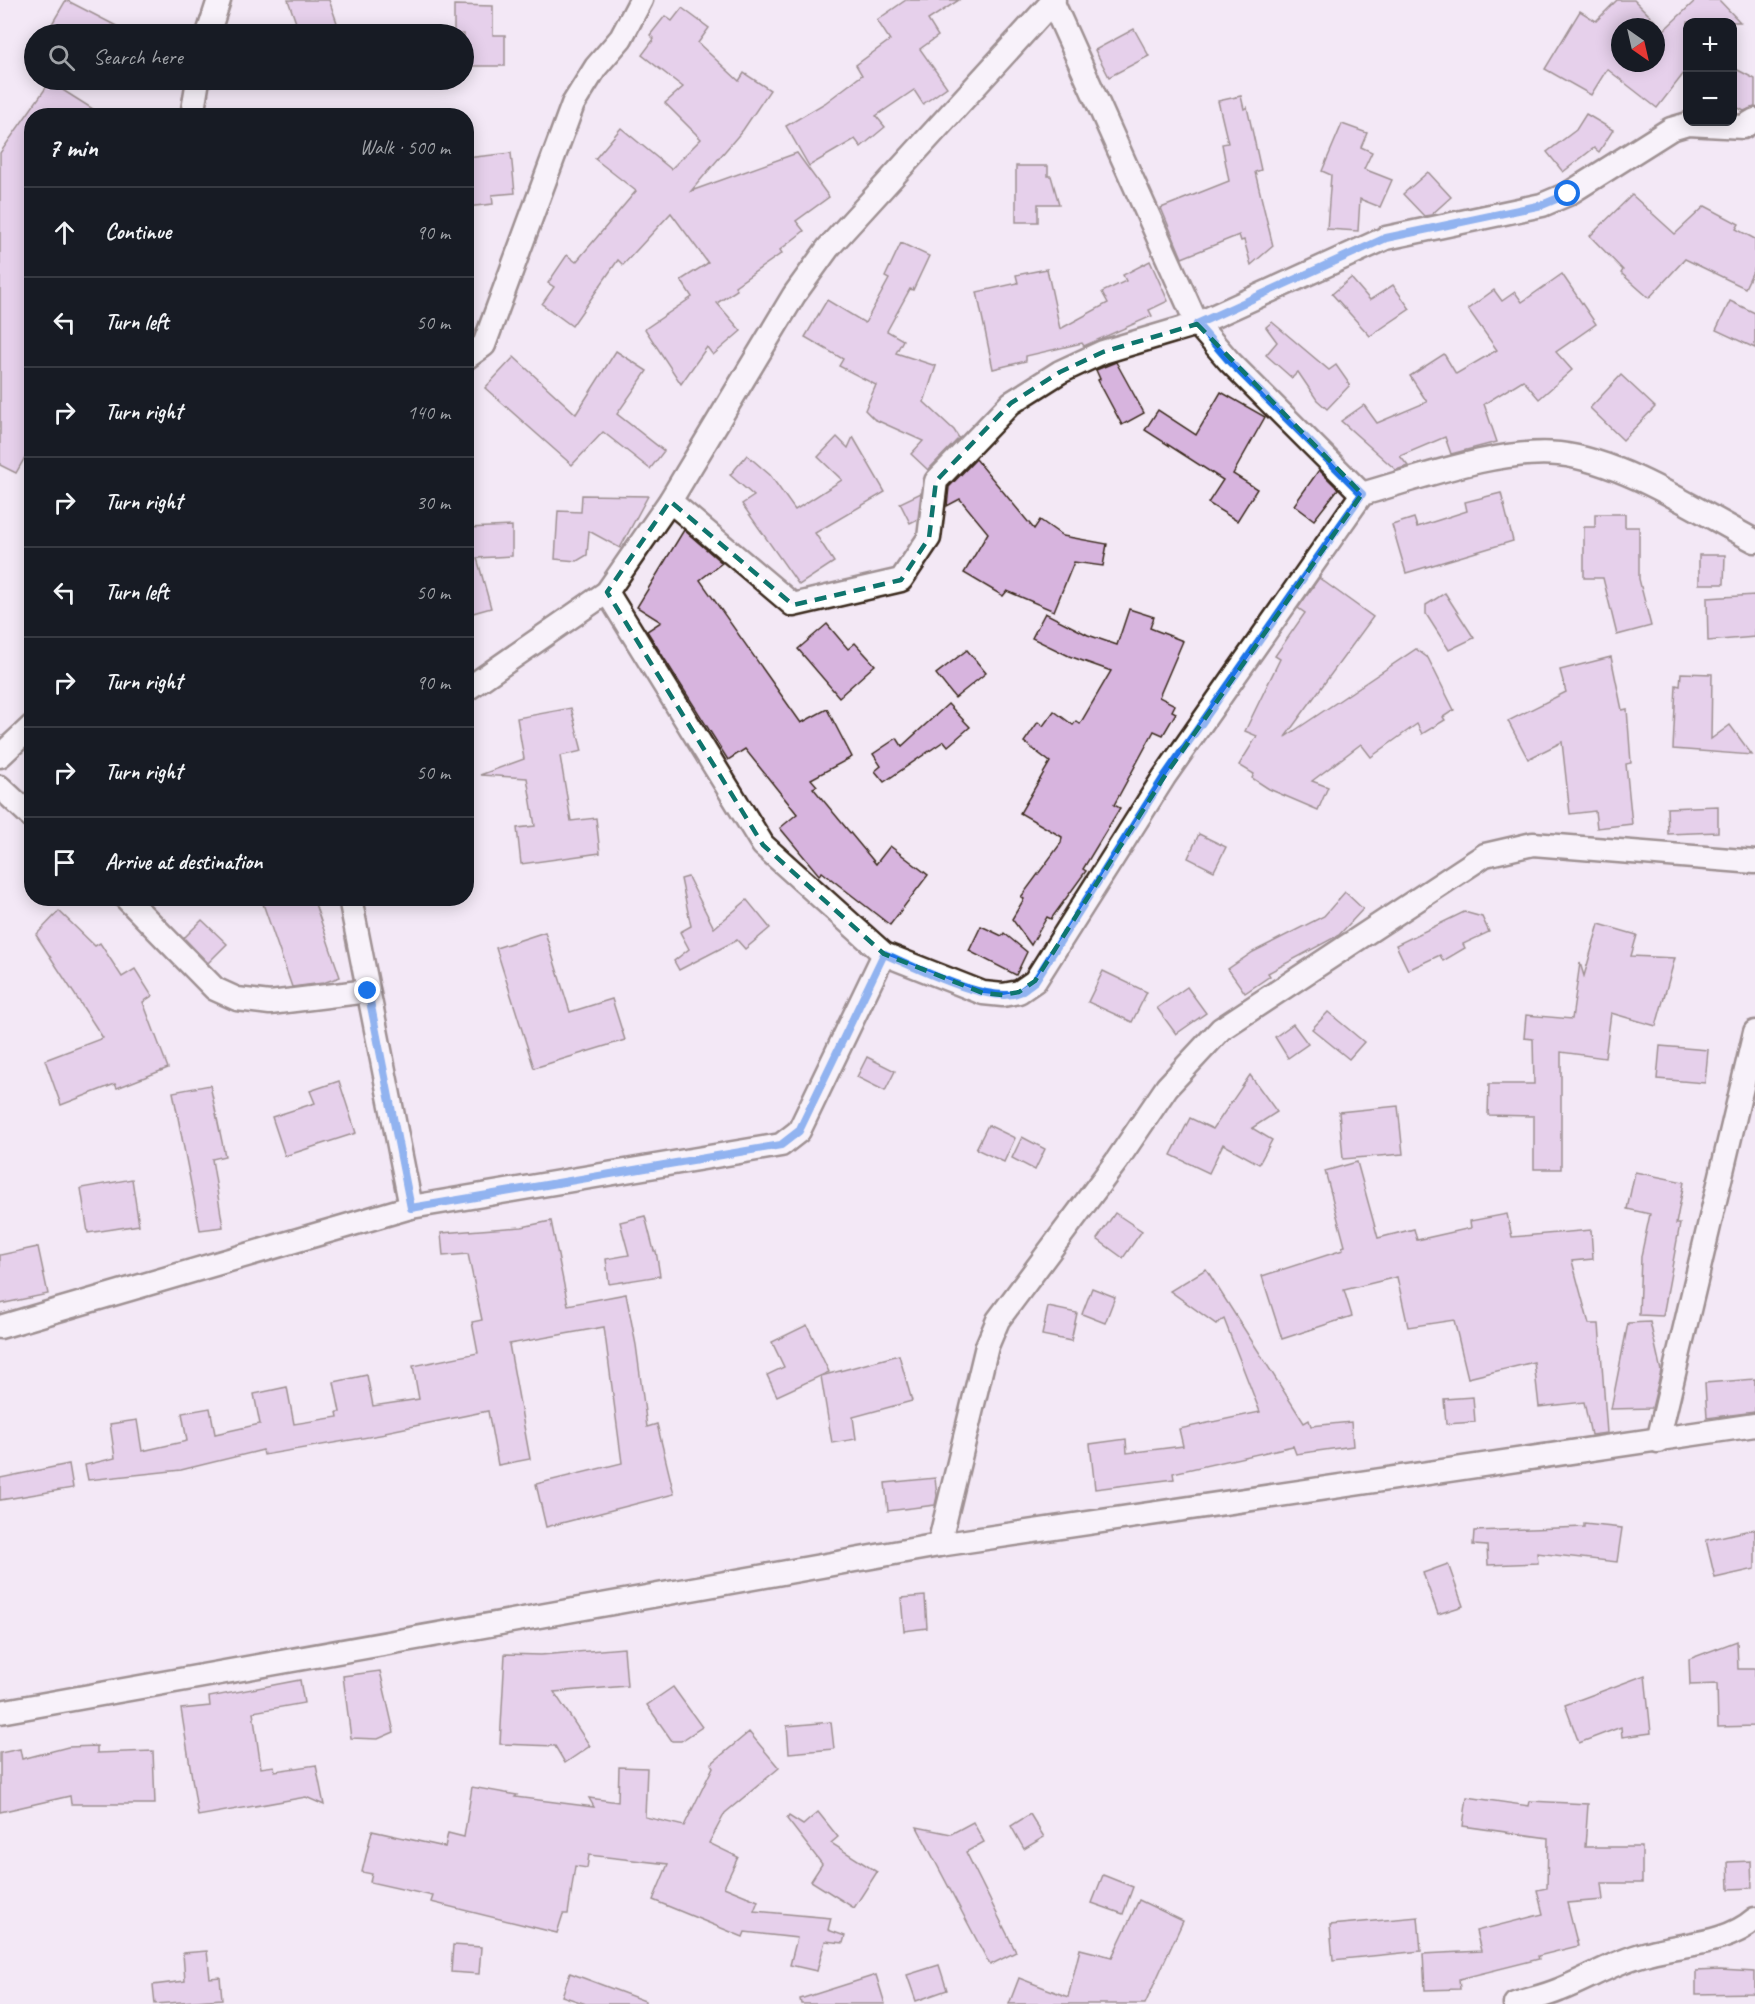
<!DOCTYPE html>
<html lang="en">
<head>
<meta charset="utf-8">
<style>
  body { margin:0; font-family:Caveat,sans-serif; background:#20242c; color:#f1f3f6 }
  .controls { position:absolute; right:18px; top:18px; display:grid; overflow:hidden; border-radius:12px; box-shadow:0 3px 15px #0003 }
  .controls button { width:54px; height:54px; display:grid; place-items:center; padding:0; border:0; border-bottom:2px solid #363941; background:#171b24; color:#f1f3f6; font:30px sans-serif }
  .compass { position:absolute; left:1611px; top:18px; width:54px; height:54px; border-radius:50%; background:#171b24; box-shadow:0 3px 15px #0003; rotate:146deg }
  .stop { position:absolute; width:18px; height:18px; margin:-14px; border:4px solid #1a73e8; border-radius:50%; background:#fff }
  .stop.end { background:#1a73e8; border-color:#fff; box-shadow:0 2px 6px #0008 }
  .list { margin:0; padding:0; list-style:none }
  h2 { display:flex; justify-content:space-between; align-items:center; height:78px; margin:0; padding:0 24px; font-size:26px }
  h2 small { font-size:20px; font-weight:400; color:#9ea1a6 }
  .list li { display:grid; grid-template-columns:39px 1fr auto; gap:18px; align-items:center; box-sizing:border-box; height:90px; padding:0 24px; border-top:2px solid #363941 }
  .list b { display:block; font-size:22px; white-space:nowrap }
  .list em { font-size:20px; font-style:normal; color:#9ea1a6 }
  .icon { flex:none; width:33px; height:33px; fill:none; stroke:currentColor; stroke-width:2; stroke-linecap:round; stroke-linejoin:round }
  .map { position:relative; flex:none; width:1755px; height:2004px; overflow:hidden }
  .search { position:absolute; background:#171b24; box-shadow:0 3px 15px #0003; left:24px; top:24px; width:450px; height:66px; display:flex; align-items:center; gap:15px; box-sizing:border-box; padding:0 21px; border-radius:33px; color:#9ea1a6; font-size:22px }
  .panel { position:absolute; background:#171b24; box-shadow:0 3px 15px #0003; left:24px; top:108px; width:450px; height:798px; border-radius:24px }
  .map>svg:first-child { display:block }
</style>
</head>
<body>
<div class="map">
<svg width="1755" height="2004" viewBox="0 0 1755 2004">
  <rect width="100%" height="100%" fill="#f3e8f5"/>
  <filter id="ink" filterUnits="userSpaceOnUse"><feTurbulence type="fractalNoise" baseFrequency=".0167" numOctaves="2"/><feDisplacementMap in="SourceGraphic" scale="12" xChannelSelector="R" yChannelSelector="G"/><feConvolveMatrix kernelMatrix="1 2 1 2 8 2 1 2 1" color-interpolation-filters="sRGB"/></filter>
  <g filter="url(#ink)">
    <g fill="#d7b4de" stroke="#3b2a1e" stroke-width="1.5" fill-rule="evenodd">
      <polygon points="66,0 132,34 46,34"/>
      <polygon points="288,0 329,0 341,34 300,34"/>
      <polygon points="906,0 959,0 928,20 938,36 920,49 947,87 923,104 914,90 876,116 885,127 861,147 855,139 809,166 786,126 825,103 862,75 856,65 890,40 877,20"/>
      <path d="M1617 0H1634L1664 30 1696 0H1719L1740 22H1688V68L1657 108 1607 69 1591 95 1545 69 1580 11 1596 21ZM1620 27H1656V63H1620Z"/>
      <polygon points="454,5 493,6 493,35 505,35 505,66 464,66 464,34 454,34"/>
      <polygon points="682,8 709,28 698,43 739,81 744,73 770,90 743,130 691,191 797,153 829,197 796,221 804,231 780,250 782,253 735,286 737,290 717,303 741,331 713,355 707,347 681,384 645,329 692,297 681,280 708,263 671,213 623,265 618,260 572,326 542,304 554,287 548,283 567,255 576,262 636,191 595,159 621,128 671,169 701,139 665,103 683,87 642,55 654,39 650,35 665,16 672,21"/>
      <polygon points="1134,29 1149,56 1109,77 1095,50"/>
      <polygon points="1732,67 1755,79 1755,107 1744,111 1732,105"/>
      <polygon points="50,82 104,116 32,116 32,445 16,473 0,465 0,153"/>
      <polygon points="1241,96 1244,109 1247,107 1261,170 1255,172 1273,246 1251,265 1244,240 1241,241 1239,235 1182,258 1161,208 1229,181 1222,144 1228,143 1218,101"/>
      <polygon points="1586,114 1613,130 1599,152 1594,148 1563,172 1547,152 1576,130"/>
      <polygon points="1342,124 1367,133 1361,147 1372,152 1364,169 1392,180 1380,207 1360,199 1358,231 1327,229 1331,175 1322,171"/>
      <polygon points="511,153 515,193 492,195 493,204 466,207 466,158"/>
      <polygon points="1016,166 1048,166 1048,176 1051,176 1059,204 1038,204 1038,222 1016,222"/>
      <polygon points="1428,172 1451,197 1431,215 1424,216 1403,194"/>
      <polygon points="1632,195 1675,234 1705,206 1739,224 1736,229 1755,239 1755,267 1745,288 1685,259 1649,298 1621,273 1623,270 1590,236"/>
      <polygon points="901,243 929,256 913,290 910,289 887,331 903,340 896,353 936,366 924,402 954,430 959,438 928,470 911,454 923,441 874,419 865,410 876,385 839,366 843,359 805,337 827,300 865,323 889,279 885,277"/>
      <polygon points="1150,261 1168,301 1149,310 1152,316 1084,346 1082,343 1026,356 1026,361 993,369 977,292 1018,283 1016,275 1047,269 1060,329 1108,303 1102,292 1126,281 1123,275"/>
      <polygon points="1562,274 1596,324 1556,352 1572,370 1539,399 1523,380 1484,404 1497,442 1451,454 1445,437 1400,456 1408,466 1396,470 1341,421 1364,405 1377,423 1427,402 1410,376 1444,354 1456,374 1497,350 1468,309 1494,290 1502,301 1515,292 1522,302"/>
      <polygon points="1351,278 1370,300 1393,285 1410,309 1370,336 1332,294"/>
      <polygon points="1730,301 1755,313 1755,348 1716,330"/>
      <polygon points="1272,322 1329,370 1336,365 1350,385 1327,409 1317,400 1298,372 1292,378 1266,355 1277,342 1266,327"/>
      <polygon points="616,351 647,371 617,414 664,451 650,469 603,432 572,465 485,388 514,357 576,414"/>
      <polygon points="1116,362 1144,413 1122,425 1098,380 1100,379 1096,370"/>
      <polygon points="1621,375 1655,407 1623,440 1590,408"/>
      <polygon points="1221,392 1265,417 1233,474 1257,489 1237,521 1208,503 1223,480 1145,430 1158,410 1196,435"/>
      <polygon points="837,437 848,448 853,437 885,492 815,533 834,562 799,585 742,504 754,496 730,475 747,455 770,475 795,510 842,480 818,457"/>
      <polygon points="976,459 1034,529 1040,520 1063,536 1107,544 1103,566 1074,562 1054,611 1007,591 1003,596 964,573 988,533 960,499 947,506 949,487"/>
      <polygon points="1319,470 1338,489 1314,520 1294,505"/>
      <polygon points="921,493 918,519 910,523 900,503"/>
      <polygon points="1501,493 1513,541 1406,573 1392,525 1414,518 1417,527 1467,511 1465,502"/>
      <polygon points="582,495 648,496 620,548 589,531 587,555 577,561 555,559 558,511 581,512"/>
      <polygon points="1595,514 1625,514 1625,527 1639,527 1639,579 1651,626 1617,635 1603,578 1584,578 1584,527 1595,527"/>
      <polygon points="512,526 512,556 477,558 491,608 466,615 467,528"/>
      <polygon points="684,530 722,563 700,580 801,723 827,709 852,757 811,779 817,786 813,788 876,864 890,846 928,875 890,925 822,872 819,875 780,828 797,814 745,749 728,760 647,631 661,622 637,607"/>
      <polygon points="1699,555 1725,555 1724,584 1699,584"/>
      <polygon points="1319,578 1373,617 1285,737 1416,649 1428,658 1454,710 1443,717 1445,720 1422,734 1417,724 1371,757 1361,744 1312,781 1328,787 1318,810 1269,789 1252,778 1254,774 1239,765 1257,736 1245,731 1280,659 1275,656 1305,613 1298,608"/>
      <polygon points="1445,593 1474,638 1449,650 1426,614 1426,605"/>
      <polygon points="1755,595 1755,637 1708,641 1707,598"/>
      <polygon points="1129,609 1154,617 1150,628 1183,641 1159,697 1175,705 1172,711 1176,713 1163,735 1154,731 1114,805 1120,808 1083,869 1086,871 1051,919 1047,917 1031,945 1012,919 1024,899 1021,897 1061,843 1062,837 1020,813 1050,762 1024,742 1038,722 1043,726 1054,711 1073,725 1076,721 1080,724 1111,671 1069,656 1032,638 1045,613 1088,635 1117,645"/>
      <polygon points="827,624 848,649 855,643 875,665 839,697 798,649"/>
      <polygon points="967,650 986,673 955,698 936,674"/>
      <polygon points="1611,657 1622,710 1627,709 1631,763 1626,764 1632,824 1597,828 1595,811 1570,814 1562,742 1528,759 1508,721 1566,692 1560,670"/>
      <polygon points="1681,673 1712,674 1711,739 1730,725 1752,755 1673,749 1676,685 1680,686"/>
      <polygon points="948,704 970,727 948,746 944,741 884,782 875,771 881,766 873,754 897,738 902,746"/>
      <polygon points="571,708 582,751 560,756 571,821 596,818 600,853 521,864 517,828 535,826 527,778 480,775 524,759 517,718"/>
      <polygon points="1718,806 1718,832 1668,834 1667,808"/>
      <polygon points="1199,834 1226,847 1214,871 1188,858"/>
      <polygon points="688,877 714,928 747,900 770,928 745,949 737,940 679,970 674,961 689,949 680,932 691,926 681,879"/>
      <polygon points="1345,892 1363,909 1339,935 1268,973 1270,976 1245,993 1228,969 1253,952 1324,916"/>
      <polygon points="261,898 313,898 340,977 323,983 292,987"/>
      <polygon points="59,911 95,946 100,943 122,977 135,969 152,996 143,1002 168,1068 117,1088 115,1084 61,1105 45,1060 103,1038 36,935"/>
      <polygon points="1464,912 1482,917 1489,932 1463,944 1465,948 1443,961 1440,955 1408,970 1396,945"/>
      <polygon points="202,920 227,944 208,963 184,938"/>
      <polygon points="1599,924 1637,935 1631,956 1675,958 1656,1026 1611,1013 1605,1058 1561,1052 1561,1169 1534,1169 1534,1116 1488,1115 1489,1084 1534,1084 1533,1039 1524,1038 1526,1015 1572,1019 1580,963 1584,976"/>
      <polygon points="981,926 1002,936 1004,933 1027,952 1016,975 969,951"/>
      <polygon points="545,932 570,1012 612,999 625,1040 534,1068 496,948"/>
      <polygon points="1103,971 1147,992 1132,1022 1088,1002"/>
      <polygon points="1187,987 1206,1013 1176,1034 1157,1008"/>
      <polygon points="1328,1012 1364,1042 1349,1059 1312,1029"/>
      <polygon points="1293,1024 1308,1044 1288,1058 1275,1037"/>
      <polygon points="1660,1046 1708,1050 1705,1083 1657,1079"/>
      <polygon points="867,1057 895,1071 885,1091 857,1077"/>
      <polygon points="1250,1075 1277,1112 1252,1128 1272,1140 1259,1164 1223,1144 1209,1173 1171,1155 1190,1118 1213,1129"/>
      <polygon points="339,1081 356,1133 285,1156 272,1117 315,1103 310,1091"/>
      <polygon points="210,1085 225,1156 212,1159 223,1227 200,1230 173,1092"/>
      <polygon points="1398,1106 1403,1154 1343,1159 1339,1112"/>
      <polygon points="988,1125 1015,1138 1004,1162 976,1149"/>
      <polygon points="1022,1137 1045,1149 1035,1170 1012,1158"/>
      <polygon points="1357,1162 1378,1238 1414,1229 1417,1240 1471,1228 1470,1221 1507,1214 1512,1237 1591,1230 1593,1259 1572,1261 1589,1324 1599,1324 1607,1433 1591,1435 1584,1402 1539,1407 1534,1362 1468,1378 1454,1320 1408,1327 1397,1277 1344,1290 1352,1316 1282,1339 1262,1276 1343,1250 1342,1247 1345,1246 1325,1171"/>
      <polygon points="1635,1172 1684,1182 1676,1224 1680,1224 1663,1316 1639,1315 1641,1256 1650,1214 1627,1209"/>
      <polygon points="132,1179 139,1225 88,1233 81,1188"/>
      <polygon points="1115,1213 1142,1231 1123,1258 1097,1239"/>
      <polygon points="645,1216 654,1251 656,1251 660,1276 609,1284 606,1259 629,1255 620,1222"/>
      <polygon points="551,1221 568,1305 626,1294 636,1345 647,1427 657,1424 674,1494 546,1527 536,1484 622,1463 604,1327 509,1344 530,1459 498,1465 488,1411 385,1432 386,1434 264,1455 263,1450 181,1470 88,1480 85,1465 115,1458 110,1424 137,1420 142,1451 187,1441 182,1413 210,1408 215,1434 260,1424 254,1394 287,1387 294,1424 338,1417 337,1412 340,1412 334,1382 367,1375 373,1406 419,1399 413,1366 478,1353 472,1322 482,1320 468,1254 443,1256 441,1233 522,1227"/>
      <polygon points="38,1247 48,1294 0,1304 0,1255"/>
      <polygon points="1206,1269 1304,1423 1309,1420 1311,1426 1351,1422 1353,1446 1296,1454 1293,1446 1173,1473 1174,1479 1095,1489 1090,1444 1126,1439 1127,1453 1183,1446 1179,1429 1260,1412 1224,1319 1216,1324 1170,1291"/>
      <polygon points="1092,1288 1115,1297 1105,1323 1082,1314"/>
      <polygon points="1048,1307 1077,1313 1071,1341 1042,1335"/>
      <polygon points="1650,1322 1661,1371 1652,1408 1611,1409 1628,1323"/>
      <polygon points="807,1325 829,1372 777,1396 767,1375 784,1367 772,1342"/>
      <polygon points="899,1355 912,1401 853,1417 856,1439 832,1443 821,1376"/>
      <polygon points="1755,1379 1755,1412 1707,1418 1705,1383"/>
      <polygon points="1473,1397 1475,1422 1446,1424 1444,1399"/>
      <polygon points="69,1464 73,1488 0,1500 0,1478"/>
      <polygon points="935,1478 937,1496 935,1505 888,1511 885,1483"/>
      <polygon points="1584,1524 1622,1528 1617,1562 1537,1553 1538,1563 1488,1565 1487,1546 1473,1545 1474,1531 1584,1527"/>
      <polygon points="1755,1529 1755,1569 1715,1578 1706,1540"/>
      <polygon points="1448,1564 1463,1606 1438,1614 1423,1573"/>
      <polygon points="925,1596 927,1628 904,1631 901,1598"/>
      <polygon points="1737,1641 1738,1669 1755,1669 1755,1726 1718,1727 1717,1684 1690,1685 1689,1659"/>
      <polygon points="624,1648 627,1686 554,1692 590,1746 565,1763 555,1746 500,1744 505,1654 541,1655"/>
      <polygon points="380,1671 394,1732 378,1739 351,1738 343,1676"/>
      <polygon points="1645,1675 1651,1733 1622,1737 1621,1727 1579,1743 1565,1705"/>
      <polygon points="300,1680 304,1703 253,1712 261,1768 274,1766 275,1771 316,1765 324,1805 306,1797 198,1816 181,1709 210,1706 209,1697"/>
      <polygon points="673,1687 702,1727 681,1741 672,1741 647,1705"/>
      <polygon points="831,1722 834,1749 789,1753 787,1726"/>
      <polygon points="749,1732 779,1768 725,1813 709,1843 738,1857 724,1887 758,1901 754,1911 831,1918 828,1930 845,1936 843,1943 825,1941 817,1971 790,1965 797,1938 745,1932 743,1937 653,1900 668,1864 589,1855 587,1868 575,1866 568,1914 563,1914 557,1933 431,1902 433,1896 370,1882 372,1874 362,1872 372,1831 445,1847 448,1833 464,1837 472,1787 517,1795 515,1797 594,1807 589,1798 618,1802 619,1767 647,1768 645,1817 684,1826 713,1767 711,1764"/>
      <polygon points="97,1746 97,1753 153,1751 155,1804 71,1804 70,1796 0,1812 0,1753 20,1749 22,1759 68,1747"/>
      <polygon points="1467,1797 1529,1806 1530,1801 1588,1804 1585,1847 1642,1847 1642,1883 1601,1883 1603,1900 1567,1903 1578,1946 1538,1956 1539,1959 1459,1979 1460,1989 1425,1990 1423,1954 1481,1951 1476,1931 1543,1914 1537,1890 1547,1888 1548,1838 1463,1826"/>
      <polygon points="818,1812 838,1837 831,1843 877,1872 854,1908 811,1881 822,1864 787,1819 789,1816 803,1825"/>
      <polygon points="1030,1814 1044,1837 1024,1849 1011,1826"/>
      <polygon points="973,1822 984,1842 966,1852 1016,1952 990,1965 917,1827 951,1834"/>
      <polygon points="1751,1861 1752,1888 1729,1889 1728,1862"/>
      <polygon points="1103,1875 1133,1887 1123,1914 1092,1903"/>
      <polygon points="1139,1900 1183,1921 1145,2004 1009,2004 1019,1978 1068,1997 1080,1949 1112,1957"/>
      <polygon points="1418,1917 1421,1951 1333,1960 1330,1925"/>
      <polygon points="453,1945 481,1947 479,1974 451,1972"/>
      <polygon points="207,1951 210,1978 220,1977 222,1999 155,2004 153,1985 185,1981 183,1953"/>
      <polygon points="939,1965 947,1990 916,2001 907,1975"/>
      <polygon points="1720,1970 1755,1972 1755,1993 1696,1994 1696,1971"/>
      <polygon points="570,1973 645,2001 645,2004 586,2004 562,1996"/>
      <polygon points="876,1975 885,2004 801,2004 800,1999"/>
    </g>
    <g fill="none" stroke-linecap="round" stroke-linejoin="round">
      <g stroke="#3b2a1e" stroke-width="27">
        <g id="minor">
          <polyline points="1053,3 1197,324 1229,361 1362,494"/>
          <polyline points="208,34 219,0"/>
          <polyline points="192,116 198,80"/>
          <polyline points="466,358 484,345 573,104 596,67 621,38 641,0"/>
          <polyline points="670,501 793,605 901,580 929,538 936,481 1011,403 1060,372 1103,352 1197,324 1386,238 1542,205 1568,194 1671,129 1688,124 1743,127 1755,120"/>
          <path d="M607 592 763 845 884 954 983 993 1003 995 1019 992 1035 981 1164 777 1362 494C1419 478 1500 448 1559 454 1623 461 1698 511 1755 541"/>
          <polyline points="466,690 607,592 670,501 794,295 828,248 1054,0"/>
          <polyline points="0,756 32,726"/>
          <polyline points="0,787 32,817"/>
          <polyline points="126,898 215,989 237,999 270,1003 368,991"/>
          <polyline points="350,898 411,1207"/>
          <polyline points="0,1327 411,1207 781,1145 799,1131 884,954"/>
          <polyline points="1658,1441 1755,1032"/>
          <polyline points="939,1545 987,1346 998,1320 1116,1162 1167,1087 1221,1029 1485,855 1533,844 1755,862"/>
          <polyline points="0,1712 939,1545 1755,1425"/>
          <path d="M1515 2004C1530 1999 1545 1996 1559 1990 1589 1978 1616 1961 1648 1953 1684 1943 1725 1945 1755 1919"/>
        </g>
      </g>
      <use href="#minor" stroke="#fff" stroke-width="22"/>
    </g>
  </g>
  <g fill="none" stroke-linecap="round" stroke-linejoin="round" filter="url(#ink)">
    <path stroke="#1a73e8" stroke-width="8" d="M368 991 411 1208 781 1145 799 1131 884 954C914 966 990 1006 1020 992 1025 989 1030 984 1035 981L1164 777 1362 494 1229 361 1197 324 1386 238 1542 205 1568 194"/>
  </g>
  <path d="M0 0H1755V2004H0ZM1197 324 1362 494 1164 777 1035 981 1019 992 1003 995 983 993 884 954 763 845 607 592 670 501 793 605 901 580 929 538 936 481 1011 403 1060 372 1103 352Z" fill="#f3e8f5" fill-opacity=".55" fill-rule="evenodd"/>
  <path fill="none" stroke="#0f766e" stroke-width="4.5" stroke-dasharray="12 8" stroke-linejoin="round" d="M1197 324 1362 494 1164 777 1035 981 1019 992 1003 995 983 993 884 954 763 845 607 592 670 501 793 605 901 580 929 538 936 481 1011 403 1060 372 1103 352Z"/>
</svg>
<div class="controls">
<button>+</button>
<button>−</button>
</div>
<svg class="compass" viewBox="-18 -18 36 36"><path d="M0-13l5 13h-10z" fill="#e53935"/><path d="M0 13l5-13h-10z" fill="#9ea1a6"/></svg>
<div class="stop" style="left:1568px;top:194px"></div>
<div class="stop end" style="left:368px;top:991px"></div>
<div class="search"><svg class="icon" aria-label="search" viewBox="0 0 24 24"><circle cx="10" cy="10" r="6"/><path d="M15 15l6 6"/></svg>Search here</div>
<section class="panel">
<h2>7 min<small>Walk · 500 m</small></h2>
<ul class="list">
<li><svg class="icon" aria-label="ahead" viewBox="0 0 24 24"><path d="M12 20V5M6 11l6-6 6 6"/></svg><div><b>Continue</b></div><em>90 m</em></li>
<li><svg class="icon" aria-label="left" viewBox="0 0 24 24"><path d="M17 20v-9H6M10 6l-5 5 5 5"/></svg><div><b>Turn left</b></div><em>50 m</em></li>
<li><svg class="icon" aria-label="right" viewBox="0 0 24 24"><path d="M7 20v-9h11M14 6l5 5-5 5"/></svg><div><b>Turn right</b></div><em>140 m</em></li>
<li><svg class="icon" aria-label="right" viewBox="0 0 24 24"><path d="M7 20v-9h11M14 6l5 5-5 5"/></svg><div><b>Turn right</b></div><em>30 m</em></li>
<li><svg class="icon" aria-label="left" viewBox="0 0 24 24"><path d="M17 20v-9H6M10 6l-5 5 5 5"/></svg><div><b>Turn left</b></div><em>50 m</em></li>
<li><svg class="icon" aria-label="right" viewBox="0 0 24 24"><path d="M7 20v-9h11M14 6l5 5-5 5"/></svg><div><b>Turn right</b></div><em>90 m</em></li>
<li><svg class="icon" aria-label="right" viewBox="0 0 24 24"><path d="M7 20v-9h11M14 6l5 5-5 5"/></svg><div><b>Turn right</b></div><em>50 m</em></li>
<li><svg class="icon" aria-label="arrive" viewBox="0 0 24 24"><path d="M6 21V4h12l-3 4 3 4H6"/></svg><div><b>Arrive at destination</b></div></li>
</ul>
</section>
</div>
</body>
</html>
